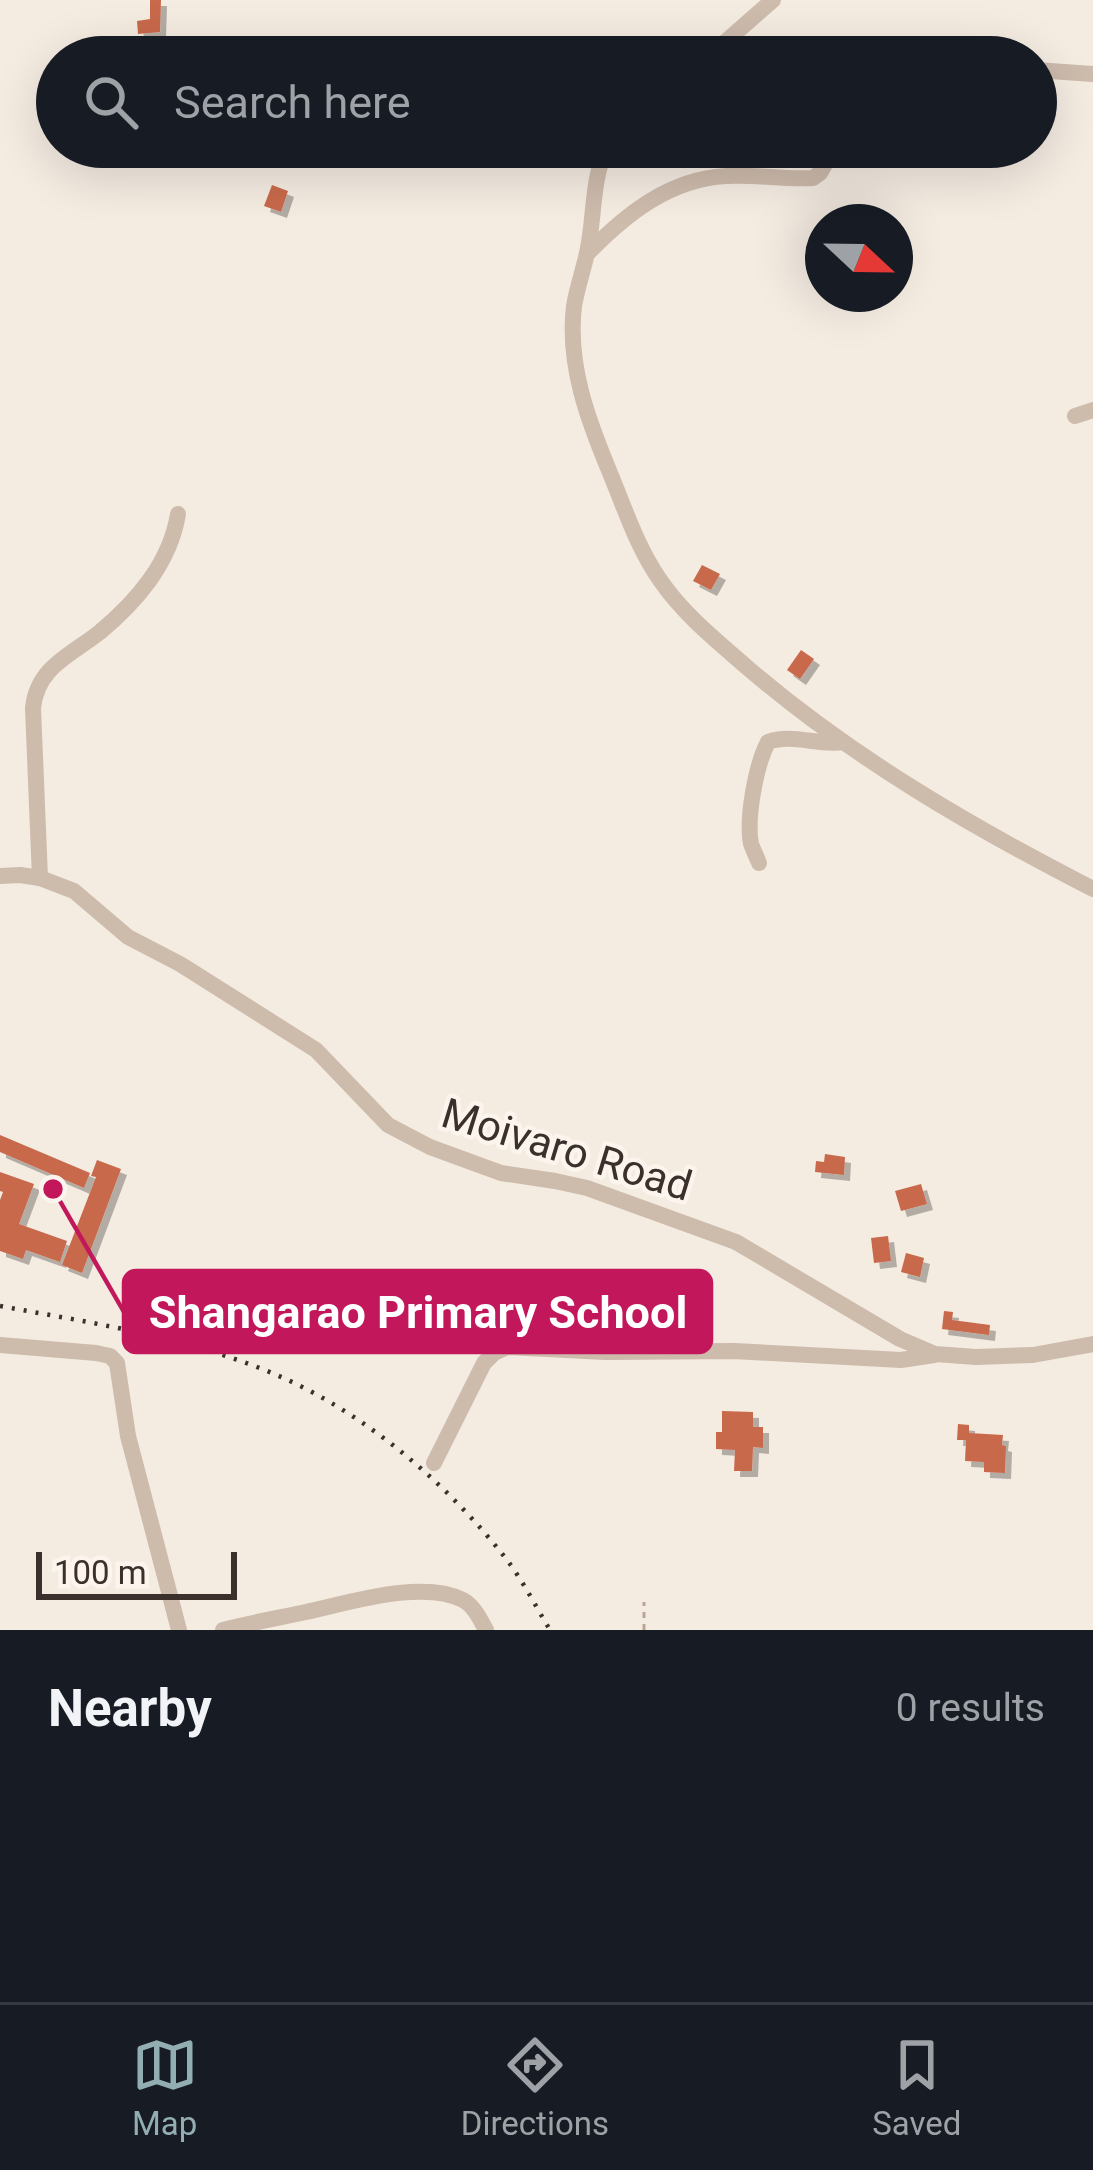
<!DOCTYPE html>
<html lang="en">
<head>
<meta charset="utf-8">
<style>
  body { margin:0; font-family:Roboto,sans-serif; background:#20242c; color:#f1f3f6 }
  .compass { position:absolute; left:805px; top:204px; width:108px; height:108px; border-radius:50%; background:#171b24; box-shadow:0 12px 48px #0002; rotate:112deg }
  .scale { position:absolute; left:36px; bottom:30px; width:201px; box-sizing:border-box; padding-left:12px; border:6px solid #3b302b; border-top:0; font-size:33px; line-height:42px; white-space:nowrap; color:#3b302b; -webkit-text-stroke:9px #fbf5ee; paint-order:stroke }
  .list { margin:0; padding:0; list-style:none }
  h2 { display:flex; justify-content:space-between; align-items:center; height:156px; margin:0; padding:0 48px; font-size:51px }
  h2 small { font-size:39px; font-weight:400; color:#9ea1a6 }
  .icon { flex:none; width:66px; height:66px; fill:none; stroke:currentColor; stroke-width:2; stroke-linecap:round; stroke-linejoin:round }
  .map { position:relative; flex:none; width:1093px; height:1630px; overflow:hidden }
  .search { position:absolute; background:#171b24; box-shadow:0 12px 48px #0002; left:36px; right:36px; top:36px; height:132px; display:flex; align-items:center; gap:30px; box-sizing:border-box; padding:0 42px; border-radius:66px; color:#9ea1a6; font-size:45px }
  .sheet { height:372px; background:#171b24 }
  nav { display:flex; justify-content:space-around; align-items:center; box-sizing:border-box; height:168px; border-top:3px solid #363941; background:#171b24; font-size:33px; color:#9ea1a6 }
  nav a { display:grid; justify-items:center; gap:6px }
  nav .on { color:#92aeb2 }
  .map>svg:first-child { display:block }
</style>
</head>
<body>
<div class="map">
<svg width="1093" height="1630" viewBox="0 0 1093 1630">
  <defs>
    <filter id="shadow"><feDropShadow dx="6" dy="6" stdDeviation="0" flood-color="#0004"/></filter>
  </defs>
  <rect width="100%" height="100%" fill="#f4ebe1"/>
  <g fill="#c8694b" filter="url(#shadow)">
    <polygon points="150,0 161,0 160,32 138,34 137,21 150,19"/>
    <polygon points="272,185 288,191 281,212 264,206"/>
    <polygon points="702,565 720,574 711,590 693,581"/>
    <polygon points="801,650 814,659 800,679 787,670"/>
    <polygon points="0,1135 90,1173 84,1188 0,1152"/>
    <polygon points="825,1154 845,1157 844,1175 815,1172 816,1161 824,1162"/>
    <polygon points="97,1160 121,1169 82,1273 62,1265 96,1177 91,1176"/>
    <polygon points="0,1172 34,1184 19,1224 67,1241 60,1262 26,1250 23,1259 0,1251 0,1200 3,1192 0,1191"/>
    <polygon points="921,1184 927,1204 901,1211 895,1191"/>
    <polygon points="888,1236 891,1261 874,1263 871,1238"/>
    <polygon points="906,1253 924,1258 920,1277 901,1272"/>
    <polygon points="944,1311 953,1312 952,1320 990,1325 989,1335 942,1329"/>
    <polygon points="722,1411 753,1412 753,1427 763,1427 763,1448 753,1447 752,1471 734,1471 735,1450 716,1449 716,1432 722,1432"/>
    <polygon points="958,1424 969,1425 969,1433 1003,1435 1002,1445 1006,1446 1005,1473 984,1472 984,1462 965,1461 966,1440 957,1440"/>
  </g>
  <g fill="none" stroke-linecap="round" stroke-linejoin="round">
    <polyline stroke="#b9a596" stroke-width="3" stroke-dasharray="6 6" stroke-linecap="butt" points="644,1630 644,1602"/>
    <g stroke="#cdbbac" stroke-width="16">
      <polyline points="692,57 724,43 773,0"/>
      <polyline points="1036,70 1093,74"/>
      <path d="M607 147C591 181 595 217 587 253 583 271 577 288 574 306 567 365 588 420 610 473 625 509 637 547 660 580 684 615 717 641 749 669 853 758 972 827 1093 889"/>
      <path d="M587 254C625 215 669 179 726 176 755 174 785 180 813 178L820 173 835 147"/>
      <polyline points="1075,416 1093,410"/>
      <path d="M759 863C759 862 751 845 751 844 746 818 756 765 768 742 792 733 818 746 843 742"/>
      <polyline points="0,876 20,875 40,878 74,891 128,937 180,964 316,1050 388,1125 430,1147 501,1173 555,1181 587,1188 736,1242 900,1339 935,1354 976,1357 1033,1355 1093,1344"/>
      <path d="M40 878 33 708C37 667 71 655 100 632 137 601 170 563 178 514"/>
      <polyline points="0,1345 96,1353 110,1356 117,1363 128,1436 179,1630"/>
      <polyline points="434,1463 484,1363 494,1353 507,1347 605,1352 734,1351 901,1360 934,1355"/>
      <path d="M223 1630C250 1623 278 1618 306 1612 348 1603 423 1579 463 1600 474 1606 480 1619 486 1630"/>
    </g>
    <path stroke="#3b302b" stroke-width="4.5" stroke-dasharray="3 9" stroke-linecap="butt" d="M0 1306C87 1322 174 1335 257 1367 355 1404 443 1478 507 1560 523 1581 536 1607 550 1630"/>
  </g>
  <g text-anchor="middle" stroke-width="9" stroke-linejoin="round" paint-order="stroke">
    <g font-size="42" fill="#3b302b" stroke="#fbf5ee">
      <text transform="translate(567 1149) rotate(17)" y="15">Moivaro Road</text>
    </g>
  </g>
  <path fill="none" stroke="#c2185b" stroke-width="4.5" d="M53 1189L124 1312"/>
  <circle fill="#c2185b" stroke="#fbf5ee" stroke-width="4.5" cx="53" cy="1189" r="12"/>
  <rect fill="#c2185b" stroke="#c2185b" stroke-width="4.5" x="124" y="1271" width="587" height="81" rx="12"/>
  <g font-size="45" text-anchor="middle" font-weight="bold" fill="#fff">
    <text x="418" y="1328">Shangarao Primary School</text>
  </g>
</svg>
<svg class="compass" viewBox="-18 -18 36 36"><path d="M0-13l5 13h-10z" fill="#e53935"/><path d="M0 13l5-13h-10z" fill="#9ea1a6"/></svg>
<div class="scale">100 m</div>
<div class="search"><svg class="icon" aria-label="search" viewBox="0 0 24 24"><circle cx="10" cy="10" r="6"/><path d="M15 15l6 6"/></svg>Search here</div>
</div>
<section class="sheet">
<h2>Nearby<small>0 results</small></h2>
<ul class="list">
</ul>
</section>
<nav>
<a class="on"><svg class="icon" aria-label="map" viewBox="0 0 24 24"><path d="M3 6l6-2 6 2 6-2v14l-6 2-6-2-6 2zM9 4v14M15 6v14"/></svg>Map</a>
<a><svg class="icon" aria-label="directions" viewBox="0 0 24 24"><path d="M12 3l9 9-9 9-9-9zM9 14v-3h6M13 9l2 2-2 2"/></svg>Directions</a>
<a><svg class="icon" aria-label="saved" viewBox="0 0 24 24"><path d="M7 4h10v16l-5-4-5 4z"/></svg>Saved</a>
</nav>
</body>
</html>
